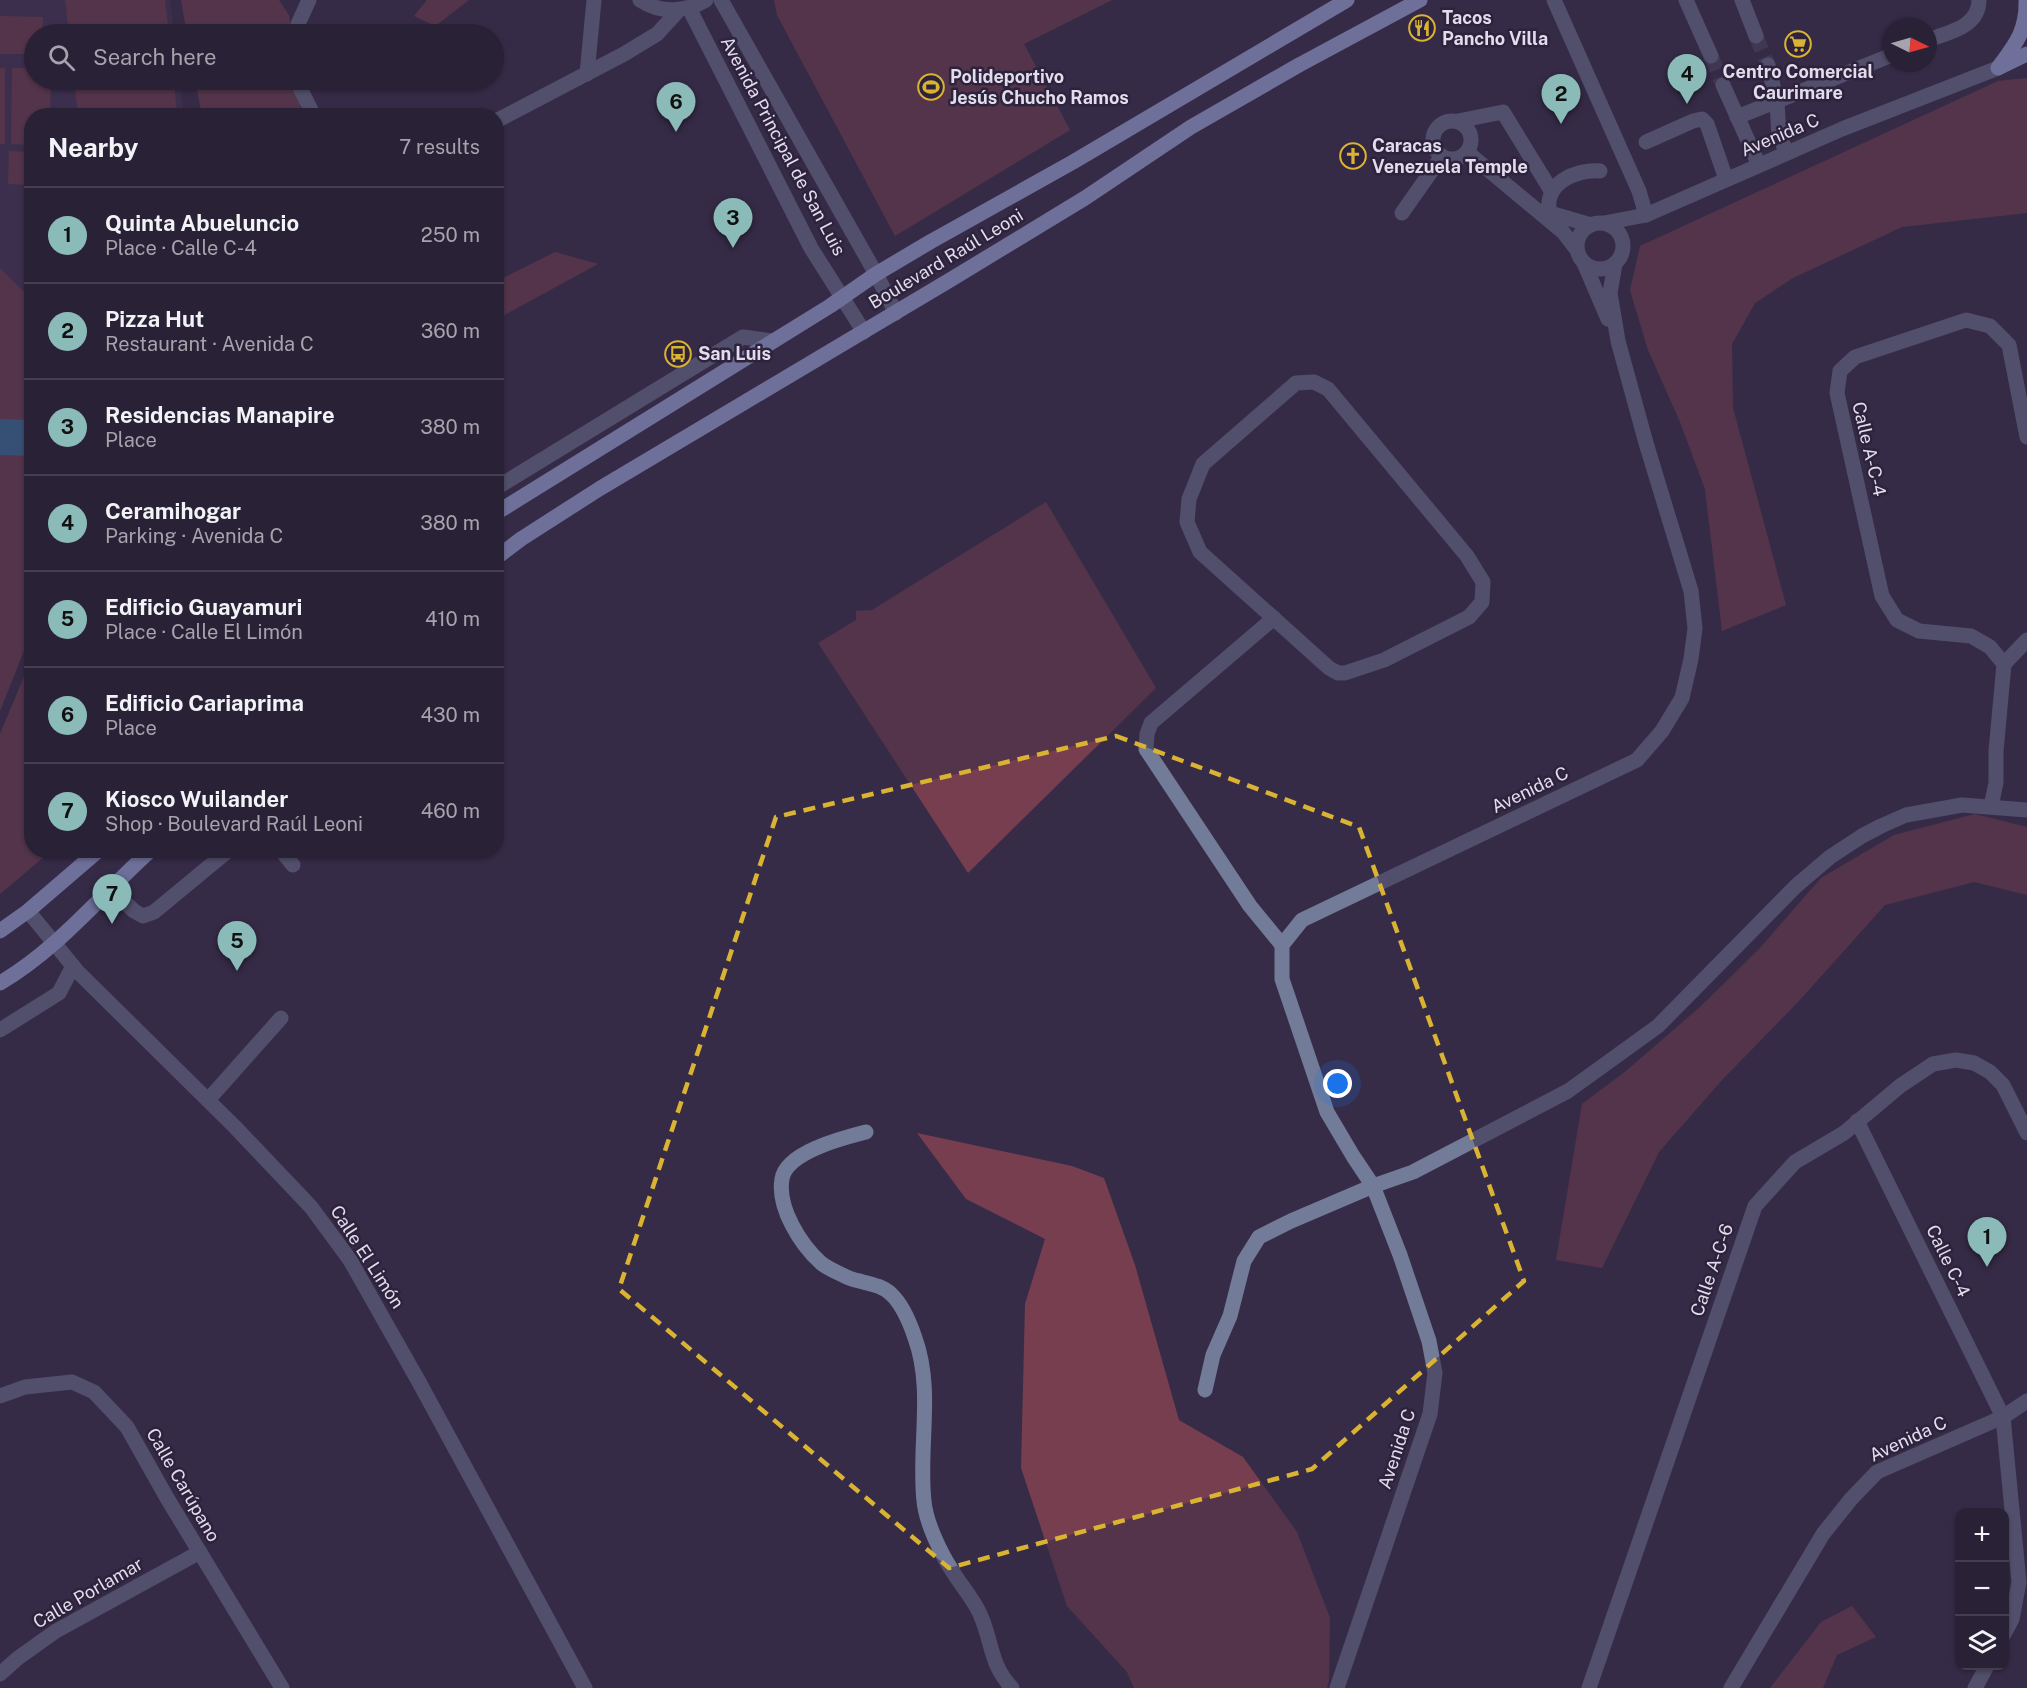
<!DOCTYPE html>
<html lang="en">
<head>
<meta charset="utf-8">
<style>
  body { margin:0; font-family:"Public Sans",sans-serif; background:#352e41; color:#f1f3f6 }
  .controls { position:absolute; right:18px; bottom:18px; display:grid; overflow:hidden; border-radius:12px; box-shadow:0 2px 4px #0004 }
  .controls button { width:54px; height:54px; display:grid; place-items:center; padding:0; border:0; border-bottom:2px solid #453e50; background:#292135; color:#f1f3f6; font:30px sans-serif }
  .compass { position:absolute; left:1883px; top:18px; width:54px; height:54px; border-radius:50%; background:#292135; box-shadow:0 2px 4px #0004; rotate:95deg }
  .you { position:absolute; left:1338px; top:1084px; width:21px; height:21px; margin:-15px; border:4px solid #fff; border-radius:50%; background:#1a73e8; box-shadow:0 0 0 9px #1a73e833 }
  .badge { display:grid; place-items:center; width:39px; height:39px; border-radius:50%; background:#8bbbb9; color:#111; font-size:20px; font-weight:700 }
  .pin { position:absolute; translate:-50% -50px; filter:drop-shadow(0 2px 3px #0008) }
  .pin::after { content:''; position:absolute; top:32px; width:21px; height:18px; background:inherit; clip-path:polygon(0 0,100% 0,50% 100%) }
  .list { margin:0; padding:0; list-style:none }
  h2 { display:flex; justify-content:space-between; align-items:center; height:78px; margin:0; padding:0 24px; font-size:26px }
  h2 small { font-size:20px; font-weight:400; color:#a5a3ad }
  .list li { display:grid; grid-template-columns:39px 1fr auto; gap:18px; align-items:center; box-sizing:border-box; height:96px; padding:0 24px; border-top:2px solid #453e50 }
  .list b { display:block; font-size:22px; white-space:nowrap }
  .list p { margin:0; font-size:20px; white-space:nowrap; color:#a5a3ad }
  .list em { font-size:20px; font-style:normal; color:#a5a3ad }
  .icon { flex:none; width:33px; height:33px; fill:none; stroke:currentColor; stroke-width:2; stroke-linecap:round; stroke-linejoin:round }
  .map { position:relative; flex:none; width:2027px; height:1688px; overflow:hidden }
  .search { position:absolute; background:#292135; box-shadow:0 2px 4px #0004; left:24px; top:24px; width:480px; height:66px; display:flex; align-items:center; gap:15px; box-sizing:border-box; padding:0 21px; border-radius:33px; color:#a5a3ad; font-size:22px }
  .panel { position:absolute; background:#292135; box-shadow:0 2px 4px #0004; left:24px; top:108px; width:480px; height:750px; border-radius:24px }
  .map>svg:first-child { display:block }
</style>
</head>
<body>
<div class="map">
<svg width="2027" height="1688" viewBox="0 0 2027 1688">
  <rect width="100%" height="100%" fill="#372c47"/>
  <polygon fill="#413455" points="0,0 170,0 174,34 34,34 34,80 179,80 184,115 32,116 31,300 0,268"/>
  <g fill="#773e4f">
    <polygon points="65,0 165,0 169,34 69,34"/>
    <polygon points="181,0 279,0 289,15 292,34 187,34"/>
    <polygon points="427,0 469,0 435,26 414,16"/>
    <polygon points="774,0 1112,0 1024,44 1070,130 895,236 777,15"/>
    <polygon points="0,16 43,17 42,34 34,34 34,54 0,54"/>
    <rect x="0" y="68" width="5" height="76"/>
    <polygon points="12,68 34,68 34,80 51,80 50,115 32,116 31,145 11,144"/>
    <polygon points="2027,78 2027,213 1902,227 1793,278 1755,303 1732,344 1733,408 1786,605 1722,631 1705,489 1680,422 1648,350 1630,290 1640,246 1998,81"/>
    <polygon points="74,80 174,80 177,115 78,115"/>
    <polygon points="195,80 297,80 301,115 202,115"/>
    <polygon points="9,151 31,152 31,185 8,184"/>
    <polygon points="555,252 598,264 497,319 497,281"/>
    <polygon points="0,268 32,300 31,633 0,711"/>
    <polygon points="1046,502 1156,688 968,873 818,643 856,620 856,611 872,610"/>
    <polygon points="31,660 32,850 51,851 0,894 0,734"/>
    <polygon points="1975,814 2027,827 2027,895 1974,882 1885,905 1798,1002 1722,1080 1659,1152 1602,1268 1556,1260 1582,1104 1626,1071 1700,1007 1759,949 1821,878 1894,835"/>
    <polygon points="917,1133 1072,1166 1104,1178 1135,1265 1179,1420 1243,1457 1297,1532 1330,1618 1329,1680 1327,1688 1134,1688 1127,1672 1067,1606 1021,1468 1025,1304 1045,1239 966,1199"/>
    <polygon points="1852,1606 1876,1637 1837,1655 1823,1688 1770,1688 1821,1622"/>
  </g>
  <polygon fill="#357aab" points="0,419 31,420 31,456 0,455"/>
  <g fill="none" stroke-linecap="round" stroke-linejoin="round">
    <g stroke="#514660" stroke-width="15" stroke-dasharray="15 8" stroke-linecap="butt">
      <polyline points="1756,36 1768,65"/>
      <polyline points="1711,56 1723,85"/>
    </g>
    <g stroke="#727b98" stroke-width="15">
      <path d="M640 0C661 14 686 12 706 0"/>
      <polyline points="721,0 876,274 896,313"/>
      <polyline points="1554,0 1639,191 1646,215"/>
      <polyline points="1686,0 1711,56"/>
      <polyline points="1742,0 1756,36"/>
      <polyline points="689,8 811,248 864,332"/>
      <polyline points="297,34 298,24 309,0"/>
      <path d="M1928 40C1949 32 1979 27 1979 0"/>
      <polyline points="1768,65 1777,102 1779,136 1787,153"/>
      <polyline points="587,74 594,0"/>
      <polyline points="299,80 301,90 314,116"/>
      <polyline points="1723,85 1759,165"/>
      <polyline points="1737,117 1892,55"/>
      <circle cx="1452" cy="140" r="19"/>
      <polyline points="496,121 624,54 657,34 679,10"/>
      <polyline points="1458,121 1503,112 1552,192"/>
      <polyline points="1646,142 1693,121 1702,119 1707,124 1726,179"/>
      <polyline points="1467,152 1563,232 1577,250"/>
      <polyline points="1543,211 1591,225"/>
      <polyline points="1402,213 1442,156"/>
      <path d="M1550 214C1542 184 1575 169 1600 171"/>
      <circle cx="1600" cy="246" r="23"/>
      <polyline points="1604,223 1646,215 1842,129 1998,68"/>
      <polyline points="1584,263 1608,319"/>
      <polyline points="1615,264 1610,293 1618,341 1646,443 1691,591 1695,628 1691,659 1682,698 1662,731 1637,760 1302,920 1282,945 1282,979 1327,1112 1353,1156 1373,1186 1413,1172 1568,1091 1611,1060 1658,1026 1796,886 1830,857 1862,836 1881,826 1906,815 1962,805 2027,810"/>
      <polygon points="1314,382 1328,389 1467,556 1483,582 1482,602 1469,617 1384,660 1345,673 1338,673 1329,668 1200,552 1187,522 1189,499 1203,464 1296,383"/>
      <polyline points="496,488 743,337 772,341"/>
      <polyline points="1274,618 1151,723 1147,734 1146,749 1250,906 1282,945"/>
      <polyline points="2004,664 1990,647 1971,636 1919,631 1897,620 1882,596 1837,393 1840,371 1855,357 1966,320 1990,326 2009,345 2027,437"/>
      <polyline points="1991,806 1996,783 1996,751 2004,664 2027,640"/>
      <polyline points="281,850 293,865"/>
      <polyline points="111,889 134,911 143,916 154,912 229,850"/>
      <polyline points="28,911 77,971 235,1127 311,1207 350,1260 419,1382 585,1688"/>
      <polyline points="0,1030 59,993 73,966"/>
      <polyline points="208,1100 281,1018"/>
      <polyline points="1857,1121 2003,1417 2019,1582 2012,1619 2004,1634"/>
      <path d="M866 1132C843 1138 786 1152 782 1179 777 1208 801 1245 821 1263 828 1269 841 1274 849 1278 863 1283 881 1284 891 1294 903 1305 910 1323 915 1338 934 1390 918 1447 924 1501 926 1523 941 1554 953 1572 962 1587 973 1598 980 1614 993 1643 989 1663 1012 1688"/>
      <polyline points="1205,1390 1213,1355 1230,1316 1244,1261 1259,1237 1291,1221 1373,1186 1400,1255 1429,1341 1435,1373 1430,1414 1337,1688"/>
      <polyline points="0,1396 25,1387 72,1382 94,1392 127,1427 167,1498 282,1688"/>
      <polyline points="0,1674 18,1658 56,1631 200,1552"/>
      <polyline points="1589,1688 1755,1206 1795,1162 1844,1133 1900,1086 1933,1064 1956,1060 1974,1063 1990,1072 2003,1085 2027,1133"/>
      <polyline points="1731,1688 1823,1534 1851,1499 1877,1472 2003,1417 2027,1401"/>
      <polyline points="1975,1688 1987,1666"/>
    </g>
    <g stroke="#b2c3ff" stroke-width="15">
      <polyline points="2000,67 2027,54"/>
      <path d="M1998 68C2015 45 2027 31 2026 0"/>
      <polyline points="496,513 830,306 876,274 930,242 1073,162 1347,0"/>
      <polyline points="496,558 521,539 599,489 950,280 1085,198 1191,127 1299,65 1420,0"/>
      <polyline points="0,931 28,911 99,850"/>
      <path d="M0 983C58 949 101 895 151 850"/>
    </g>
  </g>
  <path d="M0 0H2027V1688H0ZM1116 736 1359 827 1524 1281 1312 1469 949 1568 619 1289 776 817Z" fill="#372c47" fill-opacity=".55" fill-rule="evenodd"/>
  <path fill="none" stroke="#dab333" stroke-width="4.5" stroke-dasharray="12 8" stroke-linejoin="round" d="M1116 736 1359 827 1524 1281 1312 1469 949 1568 619 1289 776 817Z"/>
  <defs>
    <g id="restaurant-ring" transform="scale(1.35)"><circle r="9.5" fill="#2d233c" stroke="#dab333" stroke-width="1.5"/><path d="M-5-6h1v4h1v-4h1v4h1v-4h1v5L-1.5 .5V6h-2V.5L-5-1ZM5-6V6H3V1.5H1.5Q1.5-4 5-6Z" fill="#dab333"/></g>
    <g id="supermarket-ring" transform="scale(1.35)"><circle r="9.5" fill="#2d233c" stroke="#dab333" stroke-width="1.5"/><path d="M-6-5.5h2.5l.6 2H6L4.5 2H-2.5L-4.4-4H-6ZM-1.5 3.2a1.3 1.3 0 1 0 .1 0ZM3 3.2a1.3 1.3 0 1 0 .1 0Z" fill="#dab333"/></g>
    <g id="stadium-ring" transform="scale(1.35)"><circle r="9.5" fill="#2d233c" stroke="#dab333" stroke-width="1.5"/><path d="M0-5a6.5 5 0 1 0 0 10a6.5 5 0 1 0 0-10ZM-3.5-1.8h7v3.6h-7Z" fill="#dab333"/></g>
    <g id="church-ring" transform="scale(1.35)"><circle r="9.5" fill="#2d233c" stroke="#dab333" stroke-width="1.5"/><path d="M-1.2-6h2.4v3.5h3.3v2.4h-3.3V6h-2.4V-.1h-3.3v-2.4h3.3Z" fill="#dab333"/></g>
    <g id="bus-ring" transform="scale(1.35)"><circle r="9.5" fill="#2d233c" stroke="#dab333" stroke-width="1.5"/><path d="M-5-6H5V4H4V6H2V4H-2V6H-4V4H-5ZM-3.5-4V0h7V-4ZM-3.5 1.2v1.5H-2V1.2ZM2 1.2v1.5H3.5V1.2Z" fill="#dab333"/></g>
  </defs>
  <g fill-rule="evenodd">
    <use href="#restaurant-ring" x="1422" y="28"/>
    <use href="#supermarket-ring" x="1798" y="44"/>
    <use href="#stadium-ring" x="931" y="87"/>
    <use href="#church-ring" x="1353" y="156"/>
    <use href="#bus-ring" x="678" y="354"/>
  </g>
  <g text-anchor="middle" stroke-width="5" stroke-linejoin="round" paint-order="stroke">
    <g font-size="18" font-weight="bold" fill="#e2dced" stroke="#2d233c" text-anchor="start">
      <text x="1442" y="24">Tacos<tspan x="1442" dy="21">Pancho Villa</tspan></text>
      <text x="1798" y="78" text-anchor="middle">Centro Comercial<tspan x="1798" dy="21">Caurimare</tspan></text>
      <text x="950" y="83">Polideportivo<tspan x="950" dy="21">Jesús Chucho Ramos</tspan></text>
      <text x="1372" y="152">Caracas<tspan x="1372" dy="21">Venezuela Temple</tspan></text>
      <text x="698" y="360">San Luis</text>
    </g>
    <g font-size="18" fill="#e2dced" stroke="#2d233c">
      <text transform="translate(1780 135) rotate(-23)" y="6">Avenida C</text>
      <text transform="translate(783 146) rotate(62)" y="6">Avenida Principal de San Luis</text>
      <text transform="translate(946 259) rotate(-31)" y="6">Boulevard Raúl Leoni</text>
      <text transform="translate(1869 449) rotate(77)" y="6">Calle A-C-4</text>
      <text transform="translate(1530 790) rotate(-26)" y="6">Avenida C</text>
      <text transform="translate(367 1257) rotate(57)" y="6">Calle El Limón</text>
      <text transform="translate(1948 1261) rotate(64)" y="6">Calle C-4</text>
      <text transform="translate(1712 1270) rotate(-71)" y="6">Calle A-C-6</text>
      <text transform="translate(1908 1439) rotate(-25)" y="6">Avenida C</text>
      <text transform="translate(1397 1449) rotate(-72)" y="6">Avenida C</text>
      <text transform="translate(183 1485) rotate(60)" y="6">Calle Carúpano</text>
      <text transform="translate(88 1593) rotate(-30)" y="6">Calle Porlamar</text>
    </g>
  </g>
</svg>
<div class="controls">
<button>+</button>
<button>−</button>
<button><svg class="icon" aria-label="layers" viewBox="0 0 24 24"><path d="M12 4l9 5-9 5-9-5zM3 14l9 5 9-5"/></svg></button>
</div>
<svg class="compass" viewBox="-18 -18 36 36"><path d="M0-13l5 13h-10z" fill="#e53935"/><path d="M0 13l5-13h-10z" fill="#a5a3ad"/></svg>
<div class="you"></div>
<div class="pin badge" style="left:1987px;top:1267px">1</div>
<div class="pin badge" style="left:1561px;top:124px">2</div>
<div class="pin badge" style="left:733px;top:248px">3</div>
<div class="pin badge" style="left:1687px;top:104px">4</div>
<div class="pin badge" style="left:237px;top:971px">5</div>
<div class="pin badge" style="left:676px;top:132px">6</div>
<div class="pin badge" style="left:112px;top:924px">7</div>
<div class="search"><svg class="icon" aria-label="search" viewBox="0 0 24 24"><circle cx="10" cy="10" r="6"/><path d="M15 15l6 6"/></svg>Search here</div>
<section class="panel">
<h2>Nearby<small>7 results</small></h2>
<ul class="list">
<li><span class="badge">1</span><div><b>Quinta Abueluncio</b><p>Place · Calle C-4</p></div><em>250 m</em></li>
<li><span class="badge">2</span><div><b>Pizza Hut</b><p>Restaurant · Avenida C</p></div><em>360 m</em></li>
<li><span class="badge">3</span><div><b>Residencias Manapire</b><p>Place</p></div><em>380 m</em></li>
<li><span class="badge">4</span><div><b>Ceramihogar</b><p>Parking · Avenida C</p></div><em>380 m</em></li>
<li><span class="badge">5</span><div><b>Edificio Guayamuri</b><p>Place · Calle El Limón</p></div><em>410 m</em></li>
<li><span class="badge">6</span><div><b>Edificio Cariaprima</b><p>Place</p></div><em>430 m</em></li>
<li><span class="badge">7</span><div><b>Kiosco Wuilander</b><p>Shop · Boulevard Raúl Leoni</p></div><em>460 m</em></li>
</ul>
</section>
</div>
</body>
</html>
